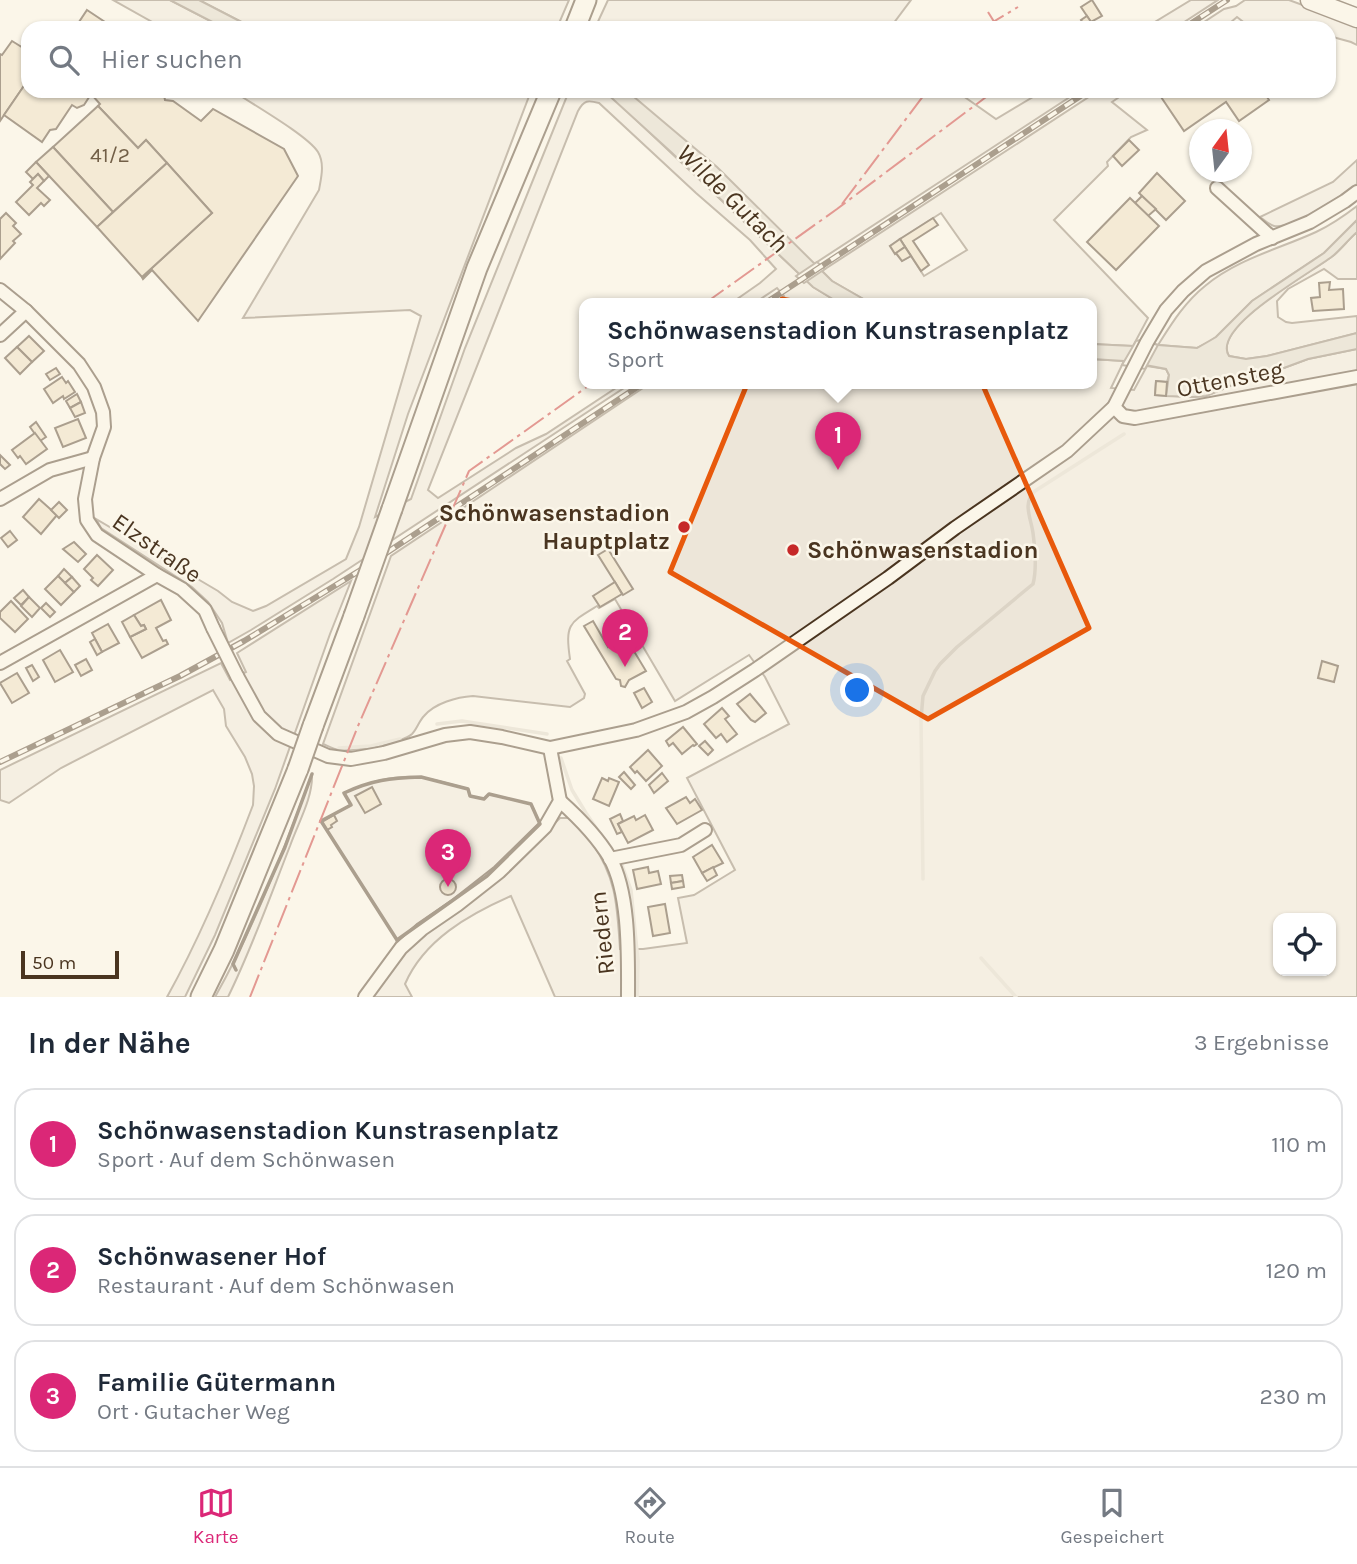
<!DOCTYPE html>
<html lang="de">
<head>
<meta charset="utf-8">
<style>
  body { margin:0; font-family:Karla,sans-serif; background:#f2f2f3; color:#1f2937 }
  .controls { position:absolute; right:21px; bottom:21px; display:grid; overflow:hidden; border-radius:14px; box-shadow:0 2px 5px #0004 }
  .controls button { width:63px; height:63px; display:grid; place-items:center; padding:0; border:0; border-bottom:2px solid #e0e1e3; background:#fff; color:#1f2937; font:35px sans-serif }
  .compass { position:absolute; left:1189px; top:119px; width:63px; height:63px; border-radius:50%; background:#fff; box-shadow:0 2px 5px #0004; rotate:15deg }
  .scale { position:absolute; left:21px; bottom:18px; width:98px; box-sizing:border-box; padding-left:7px; border:4px solid #4a3520; border-top:0; font-size:19px; line-height:24px; white-space:nowrap; color:#4a3520; -webkit-text-stroke:5px #fbf6e9; paint-order:stroke }
  .you { position:absolute; left:858px; top:691px; width:24px; height:24px; margin:-18px; border:5px solid #fff; border-radius:50%; background:#1a73e8; box-shadow:0 0 0 10px #1a73e833 }
  .badge { display:grid; place-items:center; width:46px; height:46px; border-radius:50%; background:#db2777; color:#fff; font-size:23px; font-weight:700 }
  .pin { position:absolute; translate:-50% -58px; filter:drop-shadow(0 2px 4px #0008) }
  .pin::after { content:''; position:absolute; top:37px; width:24px; height:21px; background:inherit; clip-path:polygon(0 0,100% 0,50% 100%) }
  .popup { position:absolute; left:579px; top:298px; width:518px; height:91px; box-sizing:border-box; display:grid; place-content:center; border-radius:14px; background:#fff; filter:drop-shadow(0 2px 5px #0005); font-size:23px; white-space:nowrap; color:#747a83 }
  .popup b { font-size:26px; color:#1f2937 }
  .popup::after { content:''; position:absolute; left:50%; top:100%; margin-left:-14px; border:14px solid transparent; border-top-color:#fff }
  .list { margin:0; padding:0; list-style:none }
  h2 { display:flex; justify-content:space-between; align-items:center; height:91px; margin:0; padding:0 28px; font-size:30px }
  h2 small { font-size:23px; font-weight:400; color:#747a83 }
  .list li { display:grid; grid-template-columns:46px 1fr auto; gap:21px; align-items:center; box-sizing:border-box; height:112px; margin:0 14px 14px; padding:0 14px; border:2px solid #e0e1e3; border-radius:21px }
  .list b { display:block; font-size:26px; white-space:nowrap }
  .list p { margin:0; font-size:23px; white-space:nowrap; color:#747a83 }
  .list em { font-size:23px; font-style:normal; color:#747a83 }
  .icon { flex:none; width:38px; height:38px; fill:none; stroke:currentColor; stroke-width:2; stroke-linecap:round; stroke-linejoin:round }
  .map { position:relative; flex:none; width:1357px; height:997px; overflow:hidden }
  .search { position:absolute; background:#fff; box-shadow:0 2px 5px #0004; left:21px; right:21px; top:21px; height:77px; display:flex; align-items:center; gap:18px; box-sizing:border-box; padding:0 24px; border-radius:21px; color:#747a83; font-size:26px }
  .sheet { height:469px; background:#fff }
  nav { display:flex; justify-content:space-around; align-items:center; box-sizing:border-box; height:98px; border-top:2px solid #e0e1e3; background:#fff; font-size:19px; color:#747a83 }
  nav a { display:grid; justify-items:center; gap:4px }
  nav .on { color:#db2777 }
  .map>svg:first-child { display:block }
</style>
</head>
<body>
<div class="map">
<svg width="1357" height="997" viewBox="0 0 1357 997">
  <rect width="100%" height="100%" fill="#fbf6e9"/>
  <g fill="#ede6d9" stroke="#887966" stroke-width="2" fill-rule="evenodd">
    <polygon points="113,0 170,0 224,28 163,28"/>
    <polygon points="199,0 569,0 557,28 523,28 492,25 446,24 370,28 253,28"/>
    <polygon points="608,0 911,0 890,28 595,28"/>
    <polygon points="1191,0 1218,0 1175,28 1145,28"/>
    <polygon points="1245,0 1289,0 1357,25 1357,45 1351,42 1329,36 1329,28 1251,28 1237,17 1224,28 1195,28 1224,9 1236,6"/>
    <path d="M233 91H531L408 414 375 517 411 499 465 348 569 91H604L612 97 813 287 841 304H772L784 296 777 288 753 304H730L760 283 776 269 750 240 696 193 599 103C588 100 584 100 578 111L428 490 438 498 516 448 546 434 622 384H630L333 579 251 630 228 643 222 623 208 602 192 587 101 528 96 519 218 591 232 602 253 611 266 606 346 559 359 527 421 316 410 310 243 318 319 190C321 178 325 164 318 152 307 135 252 104 233 91Z"/>
    <polygon points="627,91 956,91 996,119 1043,91 1079,91 814,264"/>
    <path d="M1098 91H1128L1112 102 1147 130 1131 137 1107 162 1108 166 1054 220 1148 318 1133 346 1092 344V304H872L832 281 822 271ZM941 213 967 250 924 276 911 256 902 261 890 246Z"/>
    <path d="M1357 160V184C1343 195 1291 230 1274 226 1270 225 1264 220 1260 217L1333 182Z"/>
    <path d="M1357 206V220L1324 253 1252 301 1216 337 1209 342 1197 348 1158 345C1172 323 1185 302 1205 286 1237 259 1279 249 1316 232 1331 225 1344 216 1357 206Z"/>
    <path d="M1357 232V279H1338L1324 269 1288 289 1277 301 1278 317 1286 322 1292 323 1357 316V333L1267 356 1246 359 1229 356C1210 327 1315 270 1334 255 1342 248 1349 239 1357 232Z"/>
    <path d="M1357 349V997H555L511 896C468 915 424 940 405 984L412 997H359C373 981 390 960 397 940L321 821 351 805 344 793C368 782 393 775 419 777 435 779 452 785 468 789L470 796 484 799 489 794 531 804 540 824 553 825 560 818H570C579 825 585 834 592 843 617 879 617 907 620 949H643L687 943 678 898 694 895 735 870 687 778 789 724 765 677 749 655 675 701 615 599 599 608 597 606C569 623 565 624 570 659L567 661 585 694 584 698 570 707 473 696C457 697 435 703 424 716 419 721 417 729 412 734 402 743 352 752 339 750 333 749 328 746 323 744L391 556 649 384H1092V359L1124 361 1111 388 1134 390 1147 366 1166 369 1169 375 1167 382 1156 381 1155 395 1193 397 1206 396 1247 379 1273 372 1308 359ZM1278 918H1331V971H1278Z"/>
    <path d="M351 581 330 634 275 789 215 935 185 997H167C201 936 228 871 253 805L254 786 252 774 245 757 226 726 224 709 213 690 61 768 9 803 0 800V770L221 663 230 680 246 672 237 653Z"/>
    <path d="M312 774C313 798 298 823 290 846 270 897 252 948 228 997H215C255 926 284 849 312 774Z"/>
  </g>
  <g fill="#dcd4c6" stroke="#887966" stroke-width="2">
    <polygon points="170,0 199,0 253,28 224,28"/>
    <polygon points="446,24 492,25 523,28 370,28"/>
    <polygon points="604,91 627,91 717,167 832,281 872,304 841,304 813,287 671,152"/>
    <path d="M1357 220V232C1349 239 1342 248 1334 255 1315 271 1210 327 1229 356L1246 359 1267 356 1357 333V349L1308 359 1273 372 1247 379 1206 396 1193 397 1166 396 1169 375 1166 369 1124 361 1092 359V344L1133 346 1147 342 1158 345 1197 348 1216 337 1252 301 1324 253Z"/>
  </g>
  <g fill="#fbf6e9" stroke="#887966" stroke-width="2">
    <polygon points="817,262 825,269 804,283 796,276"/>
    <polygon points="1140,340 1158,345 1145,369 1122,365 1136,341"/>
  </g>
  <g fill="none" stroke-linecap="round" stroke-linejoin="round">
    <g stroke="#dcd4c6" stroke-width="3.5">
      <polyline points="437,724 462,721 547,734"/>
      <polyline points="339,748 371,746 400,739"/>
      <polyline points="561,758 572,790 586,813 603,838"/>
      <polyline points="622,865 631,890 638,961 637,997"/>
      <path d="M923 879 921 719 923 696 935 671 940 664 957 647 1033 584C1037 569 1035 548 1033 533 1031 518 1022 503 1035 491L1124 434"/>
      <polyline points="981,958 1016,997"/>
    </g>
  </g>
  <g fill="#ecdcbc" stroke="#4a3520" stroke-width="2">
    <polygon points="1092,0 1102,16 1091,22 1081,7"/>
    <polygon points="87,10 114,28 87,28 83,26 82,28 75,28"/>
    <polygon points="1087,16 1091,22 1085,26 1081,20"/>
    <polygon points="12,41 28,51 28,80 0,121 0,54 2,55"/>
    <polygon points="28,80 28,91 93,91 84,105 77,108 72,105 56,129 50,130 42,142 4,115"/>
    <polygon points="93,91 114,91 119,95 123,91 156,91 155,94 164,95 165,100 173,101 201,121 213,109 284,149 298,176 198,321 152,270 143,279 142,277 212,213 146,140 138,148 98,106 100,104 93,96 90,95"/>
    <polygon points="1157,91 1263,91 1269,100 1239,121 1226,102 1184,131"/>
    <polygon points="98,106 138,148 146,140 167,163 113,212 53,147"/>
    <polygon points="1129,140 1139,150 1122,166 1113,156"/>
    <polygon points="53,147 113,212 97,227 36,162"/>
    <polygon points="36,162 49,176 44,181 38,174 33,179 26,172"/>
    <polygon points="167,163 212,213 142,277 97,227"/>
    <polygon points="1157,173 1185,201 1166,220 1139,193"/>
    <polygon points="38,174 44,181 37,188 50,200 44,206 41,203 29,215 16,202 33,185 30,182"/>
    <polygon points="1142,196 1156,209 1148,216 1135,203"/>
    <polygon points="1130,198 1159,226 1116,270 1087,242"/>
    <polygon points="6,213 16,223 13,226 21,234 13,241 15,243 0,259 0,219"/>
    <polygon points="933,218 938,225 913,241 929,265 921,271 900,239"/>
    <polygon points="900,239 905,247 895,254 890,246"/>
    <polygon points="905,247 911,256 902,261 896,253"/>
    <polygon points="1330,282 1329,290 1343,289 1344,309 1313,311 1311,298 1320,297 1319,283"/>
    <polygon points="29,336 44,351 32,362 17,347"/>
    <polygon points="17,347 32,362 20,374 5,358"/>
    <polygon points="56,368 60,374 50,380 46,374"/>
    <polygon points="62,377 66,383 68,381 75,392 64,399 63,396 53,403 44,389"/>
    <polygon points="1156,381 1167,382 1166,396 1155,395"/>
    <polygon points="77,394 81,402 70,408 66,401"/>
    <polygon points="81,402 85,413 75,417 70,408"/>
    <polygon points="78,419 86,438 63,447 55,428"/>
    <polygon points="36,422 46,437 40,441 30,427"/>
    <polygon points="35,433 47,449 26,464 20,456 18,458 12,450"/>
    <polygon points="0,455 10,465 5,469 0,464"/>
    <polygon points="39,499 57,515 41,534 23,517"/>
    <polygon points="59,502 67,510 59,518 51,510"/>
    <polygon points="10,531 17,540 8,547 1,538"/>
    <polygon points="74,542 86,554 78,562 63,549"/>
    <polygon points="608,549 633,589 623,595 598,555"/>
    <polygon points="97,555 113,570 98,586 91,580 93,578 84,569"/>
    <polygon points="64,569 72,577 65,583 58,576"/>
    <polygon points="58,576 74,592 61,605 45,589"/>
    <polygon points="72,577 80,586 74,592 65,583"/>
    <polygon points="615,582 622,594 600,607 593,596"/>
    <polygon points="23,590 29,597 21,605 14,598"/>
    <polygon points="29,597 40,608 32,617 21,606"/>
    <polygon points="161,600 171,620 156,628 163,641 166,640 168,644 142,658 130,637 146,629 144,625 141,626 134,615"/>
    <polygon points="11,601 28,619 15,632 0,618 0,612"/>
    <polygon points="46,603 55,612 50,617 41,608"/>
    <polygon points="134,615 141,626 144,625 146,629 130,637 122,622"/>
    <polygon points="593,621 608,647 612,644 607,636 615,631 623,633 646,671 629,680 625,687 621,686 620,680 616,679 584,626"/>
    <polygon points="108,624 119,643 102,652 92,633"/>
    <polygon points="95,639 102,652 97,655 90,642"/>
    <polygon points="60,650 73,672 55,682 43,660"/>
    <polygon points="86,659 92,670 81,676 75,665"/>
    <polygon points="1322,661 1338,666 1334,682 1318,678"/>
    <polygon points="32,665 39,677 33,681 26,668"/>
    <polygon points="17,673 29,693 12,703 0,683"/>
    <polygon points="644,688 652,702 642,708 634,693"/>
    <polygon points="750,694 766,713 755,722 751,720 737,704"/>
    <polygon points="722,708 729,716 725,719 737,734 727,742 721,734 716,738 704,724"/>
    <polygon points="683,727 697,744 694,746 693,745 682,754 673,743 669,746 666,741"/>
    <polygon points="705,741 713,750 708,755 699,746"/>
    <polygon points="648,750 662,766 646,781 637,771 635,773 630,767"/>
    <polygon points="624,772 635,785 631,789 619,777"/>
    <polygon points="662,773 668,781 654,793 649,785"/>
    <polygon points="602,778 608,781 609,778 619,782 609,806 593,799"/>
    <polygon points="372,787 381,804 365,813 355,796"/>
    <polygon points="686,797 690,803 695,799 702,810 677,824 666,808"/>
    <polygon points="620,814 623,821 618,824 622,832 617,834 610,819"/>
    <polygon points="334,815 337,821 331,825 332,827 327,830 322,822"/>
    <polygon points="645,815 653,830 628,843 618,824 634,816 636,820"/>
    <polygon points="712,845 723,863 702,873 693,857"/>
    <polygon points="648,867 649,873 658,871 661,884 637,889 633,870"/>
    <polygon points="713,867 717,875 707,881 702,873"/>
    <polygon points="682,875 683,881 671,883 670,876"/>
    <circle cx="448" cy="887" r="8"/>
    <polygon points="683,881 684,887 672,889 671,883"/>
    <polygon points="665,904 670,933 653,936 648,907"/>
  </g>
  <g fill="none" stroke-linecap="round" stroke-linejoin="round">
    <g stroke="#4a3520" stroke-width="16">
      <g id="minor">
        <polyline points="1217,188 1272,238"/>
        <polyline points="0,290 26,311 79,364 94,387 103,412 104,427 93,458 85,499 87,520 97,535 157,575 182,589 205,610 213,628"/>
        <polyline points="0,335 26,311"/>
        <polyline points="1114,407 1123,416 1135,418 1357,377"/>
        <polyline points="0,499 50,470 93,458"/>
        <polyline points="0,663 157,575"/>
        <polyline points="237,676 259,716 278,734 328,756 351,759 384,753 445,735 470,732 502,737 550,748 636,730 686,712 713,697 755,670 888,578 955,528 1067,451 1114,407 1147,342 1166,310 1183,291 1206,271 1256,244 1310,222 1345,201 1357,192"/>
        <path d="M560 801C579 818 597 836 610 858 630 894 628 957 628 997"/>
        <polyline points="610,859 681,845 705,830"/>
        <polyline points="365,997 401,948 422,929 457,905 499,872 545,827 560,801 550,748"/>
      </g>
    </g>
    <g stroke="#4a3520" stroke-width="21">
      <polyline id="secondary" points="1310,0 1357,18"/>
    </g>
    <g stroke="#4a3520" stroke-width="23">
      <g id="trunk">
        <polyline points="575,28 586,0"/>
        <polyline points="392,509 477,268 551,91"/>
        <polyline points="313,726 354,616"/>
        <polyline points="201,997 224,950 298,769"/>
      </g>
    </g>
    <use href="#minor" stroke="#fbf6e9" stroke-width="12"/>
    <use href="#secondary" stroke="#fbf6e9" stroke-width="18"/>
    <use href="#trunk" stroke="#fbf6e9" stroke-width="19"/>
    <g stroke="#4a3520" stroke-width="6">
      <g id="rail">
        <polyline points="1184,28 1227,0"/>
        <polyline points="764,304 1088,91"/>
        <polyline points="0,762 180,676 244,641 359,571 642,384"/>
      </g>
    </g>
    <use href="#rail" stroke="#fbf6e9" stroke-width="3.5" stroke-dasharray="10" stroke-linecap="butt"/>
    <g stroke="#4a3520" stroke-width="16" stroke-linecap="butt">
      <polyline id="minor-bridge" points="213,628 237,676"/>
    </g>
    <g stroke="#4a3520" stroke-width="23" stroke-linecap="butt">
      <g id="trunk-bridge">
        <polyline points="354,616 392,509"/>
        <polyline points="298,769 313,726"/>
      </g>
    </g>
    <use href="#minor-bridge" stroke="#fbf6e9" stroke-width="12"/>
    <use href="#trunk-bridge" stroke="#fbf6e9" stroke-width="19"/>
    <g stroke="#4a3520" stroke-width="3.5">
      <path d="M421 777 468 789 470 796 484 799 489 794 531 804 540 824 487 876 397 940 321 821 351 805 344 793C372 780 390 778 421 777Z"/>
      <polyline points="236,970 233,964 285,847 312,774"/>
    </g>
    <g stroke="#c62828" stroke-width="2" stroke-dasharray="24 5 3.5 5" stroke-linecap="butt">
      <polyline points="988,12 998,28"/>
      <polyline points="983,28 1018,7"/>
      <polyline points="842,204 927,91"/>
      <polyline points="704,304 837,209 994,91"/>
      <polyline points="250,997 358,726 469,471 591,384"/>
    </g>
  </g>
  <path d="M0 0H1357V997H0ZM782 299 960 333 1089 628 928 719 670 572Z" fill="#fbf6e9" fill-opacity=".55" fill-rule="evenodd"/>
  <path fill="none" stroke="#e8590c" stroke-width="5" stroke-linejoin="round" d="M782 299 960 333 1089 628 928 719 670 572Z"/>
  <g fill="#c62828" stroke="#fbf6e9" stroke-width="2.5">
    <circle cx="684" cy="527" r="7"/>
    <circle cx="793" cy="550" r="7"/>
  </g>
  <g text-anchor="middle" stroke-width="5" stroke-linejoin="round" paint-order="stroke">
    <g font-size="21" fill="#725f47">
      <text x="110" y="162">41/2</text>
    </g>
    <g font-size="24" fill="#4a3520" stroke="#fbf6e9">
      <text transform="translate(1230 379) rotate(-11)" y="8">Ottensteg</text>
      <text transform="translate(157 548) rotate(35)" y="8">Elzstraße</text>
      <text transform="translate(602 933) rotate(-96)" y="8">Riedern</text>
    </g>
    <g font-size="24" font-weight="bold" fill="#4a3520" stroke="#fbf6e9" text-anchor="end">
      <text x="670" y="521">Schönwasenstadion<tspan x="670" dy="28">Hauptplatz</tspan></text>
      <text x="807" y="558" text-anchor="start">Schönwasenstadion</text>
    </g>
    <g font-size="26" font-style="italic" fill="#4a3520" stroke="#fbf6e9">
      <text transform="translate(733 198) rotate(44)" y="9">Wilde Gutach</text>
    </g>
  </g>
</svg>
<div class="controls">
<button><svg class="icon" aria-label="locate" viewBox="0 0 24 24"><circle cx="12" cy="12" r="6"/><path d="M12 2v4M12 18v4M2 12h4M18 12h4"/></svg></button>
</div>
<svg class="compass" viewBox="-18 -18 36 36"><path d="M0-13l5 13h-10z" fill="#e53935"/><path d="M0 13l5-13h-10z" fill="#747a83"/></svg>
<div class="scale">50 m</div>
<div class="you"></div>
<div class="pin badge" style="left:838px;top:470px">1</div>
<div class="popup"><b>Schönwasenstadion Kunstrasenplatz</b>Sport</div>
<div class="pin badge" style="left:625px;top:667px">2</div>
<div class="pin badge" style="left:448px;top:887px">3</div>
<div class="search"><svg class="icon" aria-label="search" viewBox="0 0 24 24"><circle cx="10" cy="10" r="6"/><path d="M15 15l6 6"/></svg>Hier suchen</div>
</div>
<section class="sheet">
<h2>In der Nähe<small>3 Ergebnisse</small></h2>
<ul class="list">
<li><span class="badge">1</span><div><b>Schönwasenstadion Kunstrasenplatz</b><p>Sport · Auf dem Schönwasen</p></div><em>110 m</em></li>
<li><span class="badge">2</span><div><b>Schönwasener Hof</b><p>Restaurant · Auf dem Schönwasen</p></div><em>120 m</em></li>
<li><span class="badge">3</span><div><b>Familie Gütermann</b><p>Ort · Gutacher Weg</p></div><em>230 m</em></li>
</ul>
</section>
<nav>
<a class="on"><svg class="icon" aria-label="map" viewBox="0 0 24 24"><path d="M3 6l6-2 6 2 6-2v14l-6 2-6-2-6 2zM9 4v14M15 6v14"/></svg>Karte</a>
<a><svg class="icon" aria-label="directions" viewBox="0 0 24 24"><path d="M12 3l9 9-9 9-9-9zM9 14v-3h6M13 9l2 2-2 2"/></svg>Route</a>
<a><svg class="icon" aria-label="saved" viewBox="0 0 24 24"><path d="M7 4h10v16l-5-4-5 4z"/></svg>Gespeichert</a>
</nav>
</body>
</html>
